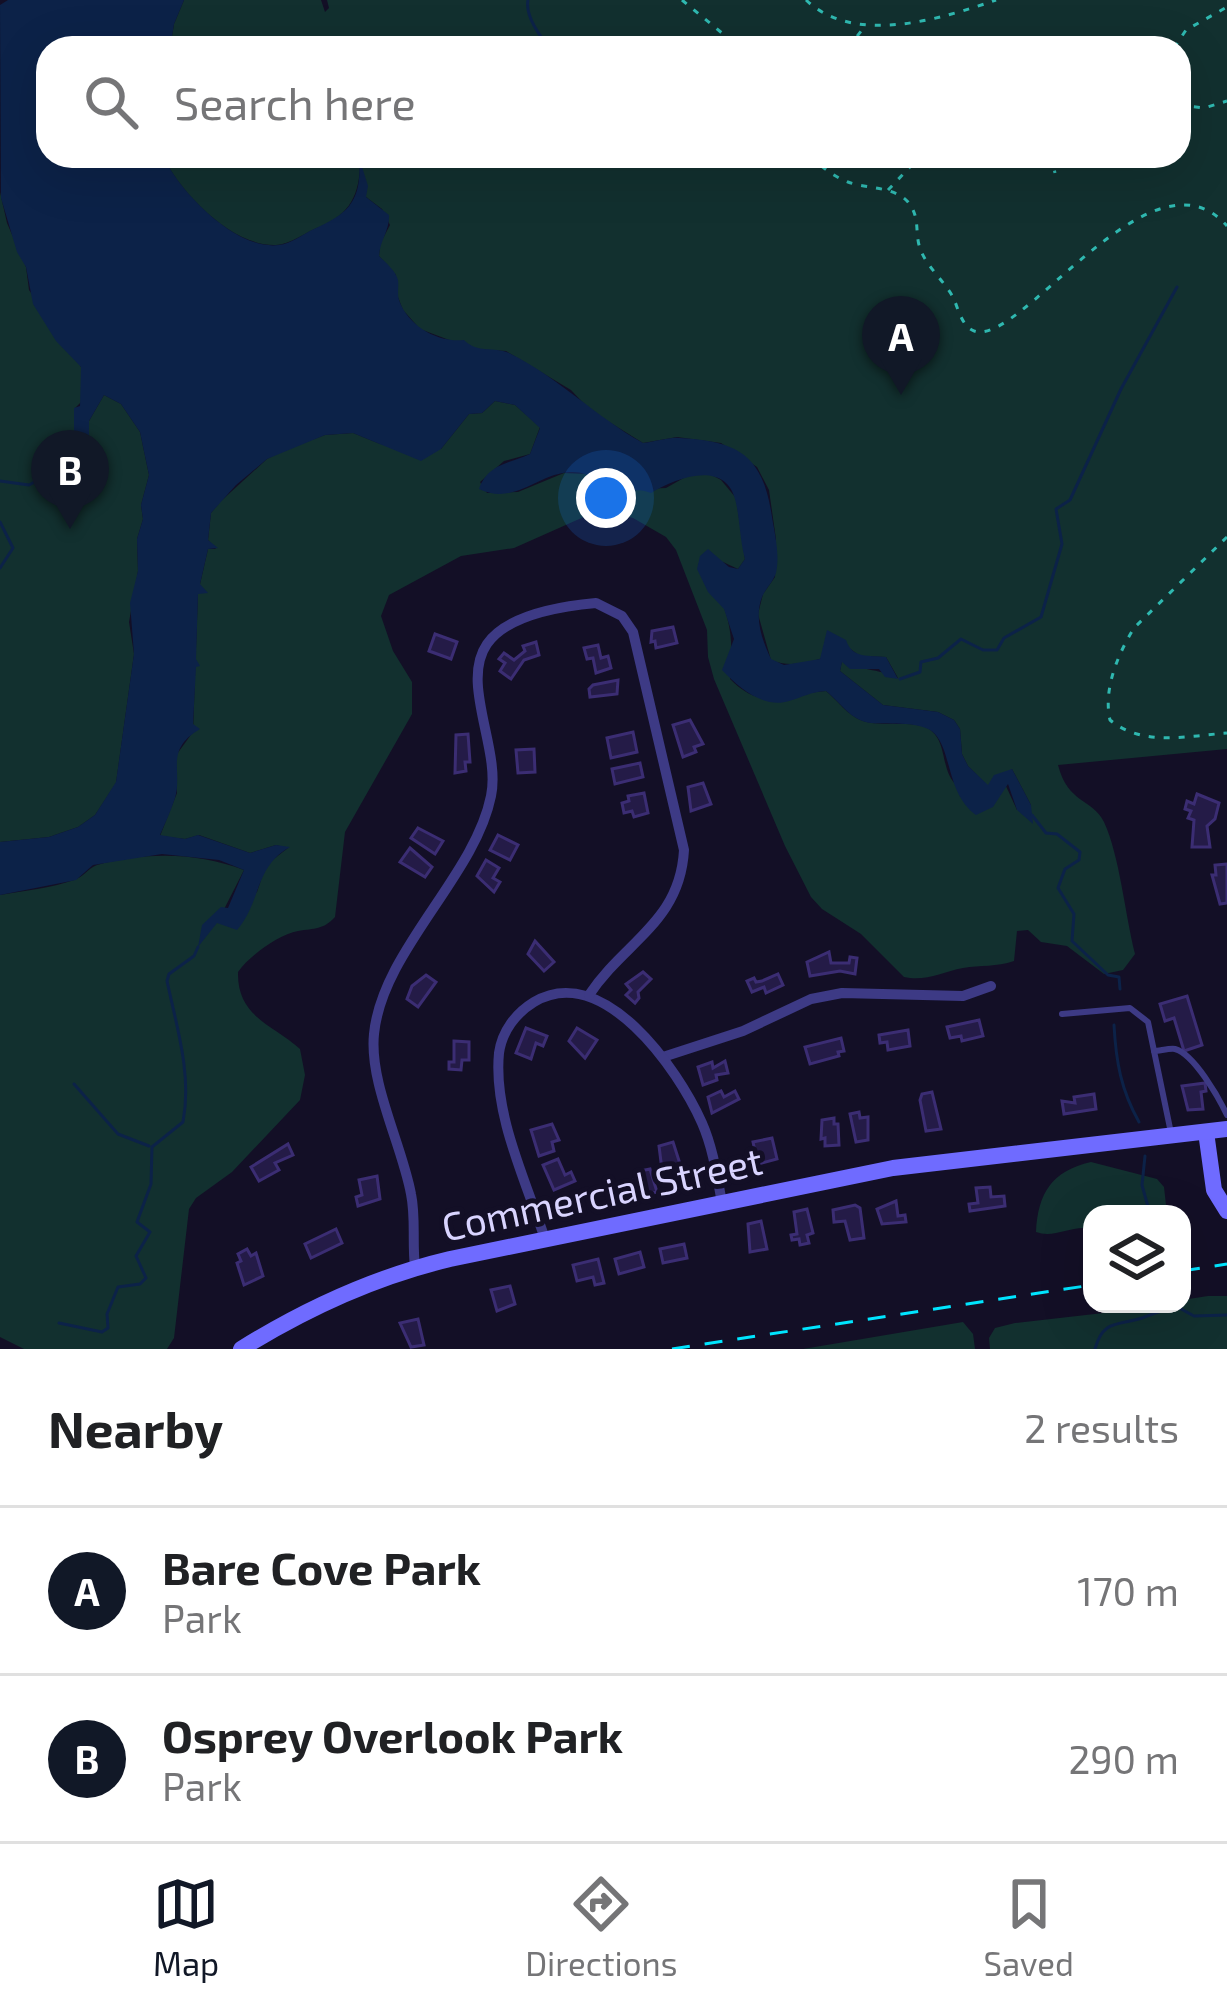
<!DOCTYPE html>
<html lang="en">
<head>
<meta charset="utf-8">
<style>
  body { margin:0; font-family:"Exo 2",sans-serif; background:#f6f6f6; color:#202124 }
  .controls { position:absolute; right:36px; bottom:36px; display:grid; overflow:hidden; border-radius:24px; box-shadow:0 12px 48px #0002 }
  .controls button { width:108px; height:108px; display:grid; place-items:center; padding:0; border:0; border-bottom:3px solid #e0e0e0; background:#fff; color:#202124; font:60px sans-serif }
  .you { position:absolute; left:606px; top:498px; width:42px; height:42px; margin:-30px; border:9px solid #fff; border-radius:50%; background:#1a73e8; box-shadow:0 0 0 18px #1a73e833 }
  .badge { display:grid; place-items:center; width:78px; height:78px; border-radius:50%; background:#111827; color:#fff; font-size:39px; font-weight:700 }
  .pin { position:absolute; translate:-50% -99px; filter:drop-shadow(0 3px 6px #0008) }
  .pin::after { content:''; position:absolute; top:63px; width:42px; height:36px; background:inherit; clip-path:polygon(0 0,100% 0,50% 100%) }
  .list { margin:0; padding:0; list-style:none }
  h2 { display:flex; justify-content:space-between; align-items:center; height:156px; margin:0; padding:0 48px; font-size:51px }
  h2 small { font-size:39px; font-weight:400; color:#757577 }
  .list li { display:grid; grid-template-columns:78px 1fr auto; gap:36px; align-items:center; box-sizing:border-box; height:168px; padding:0 48px; border-top:3px solid #e0e0e0 }
  .list b { display:block; font-size:45px; white-space:nowrap }
  .list p { margin:0; font-size:39px; white-space:nowrap; color:#757577 }
  .list em { font-size:39px; font-style:normal; color:#757577 }
  .icon { flex:none; width:66px; height:66px; fill:none; stroke:currentColor; stroke-width:2; stroke-linecap:round; stroke-linejoin:round }
  .map { position:relative; flex:none; width:1227px; height:1349px; overflow:hidden }
  .search { position:absolute; background:#fff; box-shadow:0 12px 48px #0002; left:36px; right:36px; top:36px; height:132px; display:flex; align-items:center; gap:30px; box-sizing:border-box; padding:0 42px; border-radius:36px; color:#757577; font-size:45px }
  .sheet { height:492px; background:#fff }
  nav { display:flex; justify-content:space-around; align-items:center; box-sizing:border-box; height:168px; border-top:3px solid #e0e0e0; background:#fff; font-size:33px; color:#757577 }
  nav a { display:grid; justify-items:center; gap:6px }
  nav .on { color:#111827 }
  .map>svg:first-child { display:block }
</style>
</head>
<body>
<div class="map">
<svg width="1227" height="1349" viewBox="0 0 1227 1349">
  <rect width="100%" height="100%" fill="#130f26"/>
  <g fill="#12302f">
    <path d="M184 0H321L325 12 329 8 327 0H1227V749L1058 765C1068 804 1092 798 1104 822 1120 857 1125 915 1135 954L1123 970 1104 974 1067 946 1041 942 1028 930 1017 931 1014 961C996 967 981 965 963 968 942 972 925 982 904 977L861 934 822 909 811 897 785 846 714 679 708 657 707 630 676 550 666 537 633 518 617 514 586 516 514 548 461 556 389 595 381 616 393 651 412 682V714L345 832 335 917C323 930 315 928 298 931 278 935 249 956 238 972 237 1017 272 1024 300 1049L305 1075 300 1100 232 1172 196 1198 189 1209 174 1338 167 1349H24L0 1337V895C24 891 51 888 74 880 84 877 88 868 97 865 146 852 196 852 244 870L217 923 257 892 266 865 288 848 276 845 250 853 199 835 185 839 160 836 177 793 174 767 177 754 193 732 198 593 208 549H216L208 540 211 513 220 502 267 459 282 451 325 435 353 433 380 444 441 449 469 414 482 413 495 401 515 405 540 427 530 454 504 461 480 482 487 493 518 492 564 473 587 474 615 490 666 488 689 475 706 472 721 480 736 498 745 559 738 569 723 562 702 575C708 590 719 595 724 608 733 632 732 653 730 679 764 713 784 694 826 691 838 701 848 716 863 721 880 727 916 720 929 729 949 742 939 773 959 787L960 797 1001 791 1005 784 1017 810 1031 805 1012 769 988 786 968 766 962 754 960 729 954 720 938 712 883 705 840 671 842 661C860 671 877 668 898 678L886 657 860 656 849 648C825 657 796 671 771 660L758 614 763 594 775 577 776 539 769 490 757 467 721 443 677 437 643 443 590 410 571 390 506 351 473 349 420 329 403 310 396 292V275L379 256 380 244 390 225 382 209 366 197 360 162C360 194 350 215 319 227 306 232 291 244 276 245 233 247 180 193 163 156H1179V48H170L174 24Z"/>
    <polygon points="0,192 7,223 26,267 29,290 81,367 83,400 74,409 74,441 57,455 57,478 86,453 89,421 104,395 121,404 140,432 149,475 141,505 143,519 137,539 138,571 129,622 134,654 116,783 95,815 78,827 49,837 0,842"/>
    <path d="M1091 1162 1157 1179 1164 1187 1167 1214H1092V1229C1072 1224 1055 1239 1036 1232 1038 1193 1052 1171 1091 1162Z"/>
    <polygon points="1208,1296 1227,1296 1227,1349 990,1349 989,1338 995,1328 1015,1323 1182,1304 1182,1300"/>
    <polygon points="963,1322 973,1334 975,1349 803,1349"/>
  </g>
  <path fill="#0c2248" d="M8 0H184L174 24 170 48H48V156H163C179 191 236 251 279 245 291 244 303 234 314 229 351 213 362 199 359 157L368 186 366 197 389 215C390 230 380 240 379 256 385 262 396 271 398 280 399 287 397 293 399 300 408 326 438 343 464 340 478 354 493 346 509 353 558 377 596 417 643 443 655 442 669 437 679 438 741 441 763 457 772 517 775 535 780 555 776 573 773 582 766 588 762 597 754 618 762 640 771 659L784 665 820 659 827 630 846 640C852 659 869 655 886 657L898 679 885 677 879 669H850L842 662 840 671 883 705 938 712 954 720 960 729 962 754 968 766 988 785 994 775 1012 769 1031 805 1033 824 1017 810 1008 784 993 807 976 815C947 794 952 753 935 734 922 720 890 725 871 723 851 721 841 703 826 691 810 692 803 697 789 701 764 709 739 688 722 670L734 639 724 609 708 592 697 569 700 556 708 549 729 567 738 569 745 559C740 541 740 521 736 503 727 458 676 478 651 493 638 487 626 493 613 489 596 484 592 471 570 472 537 474 514 506 479 489 488 464 508 464 530 454L540 428 515 405 495 401 482 413 469 414 441 449 421 461 353 433 325 435 267 459 236 485 211 513 208 540 218 548 208 549 200 584 208 593 198 594 196 659 200 666 196 667 193 724 200 729C164 750 183 771 175 798 171 811 165 823 160 835L185 839 198 835 250 853 276 845 290 847C254 867 262 901 237 930L217 923 198 947 202 925 221 907 228 908 244 870 219 860 162 854 93 865 76 880 0 895V842L49 837 78 827 95 815 116 782 134 654 130 603 138 571 137 539 143 519 141 505 149 475 140 432 121 404 104 395 89 421V442L78 464 57 478 40 479 57 455 74 441V408L80 406 81 367 56 341 33 304 26 267 17 252 1 198 0 5Z"/>
  <g fill="none" stroke-linecap="round" stroke-linejoin="round">
    <g stroke="#0c2248" stroke-width="3">
      <path d="M528 0C525 15 540 39 552 48"/>
      <polyline points="0,481 29,485 40,479"/>
      <polyline points="0,522 13,548 0,568"/>
      <polyline points="900,679 920,672 921,662 938,658 961,639 983,650 997,650 1004,638 1041,617 1062,544 1056,509 1070,500 1121,389 1177,287"/>
      <polyline points="1032,815 1046,833 1057,834 1080,852 1079,860 1065,869 1058,888 1074,914 1072,941 1108,975 1119,977 1120,989"/>
      <path d="M1114 1025C1116 1062 1121 1090 1139 1122"/>
      <polyline points="74,1084 118,1134 149,1146"/>
      <polyline points="1145,1156 1142,1185 1150,1214"/>
      <polyline points="1172,1304 1194,1316 1227,1315"/>
      <path d="M59 1323 102 1332 108 1328 107 1314 118 1287 140 1284 146 1278 136 1256 150 1232 137 1222 151 1184 152 1147 183 1122C192 1075 177 1028 167 981L169 974 194 956 198 947"/>
      <path d="M1095 1349C1103 1319 1118 1326 1142 1318 1153 1314 1162 1310 1173 1308"/>
    </g>
  </g>
  <g fill="#241b47" stroke="#3b2d73" stroke-width="3">
    <polygon points="673,627 677,643 656,648 655,641 651,642 652,631"/>
    <polygon points="435,634 457,642 451,659 429,651"/>
    <polygon points="536,642 539,655 524,660 511,679 500,671 505,663 499,659 504,653 514,660 525,651 523,646"/>
    <polygon points="598,645 601,658 608,656 611,668 596,673 593,658 587,659 584,648"/>
    <polygon points="618,680 617,694 590,697 589,689 593,685"/>
    <polygon points="690,720 703,744 694,747 696,752 683,757 673,725"/>
    <polygon points="633,732 637,752 611,758 607,738"/>
    <polygon points="468,734 470,762 465,762 466,771 455,773 456,735"/>
    <polygon points="534,749 535,772 518,773 516,750"/>
    <polygon points="640,763 643,777 615,784 612,769"/>
    <polygon points="703,783 711,804 691,811 688,787"/>
    <polygon points="644,793 648,813 634,817 632,811 624,813 622,803 629,801 628,796"/>
    <polygon points="1197,794 1219,803 1215,819 1207,826 1210,847 1192,847 1194,820 1188,818 1191,811 1185,809 1187,801 1194,804"/>
    <polygon points="418,828 443,841 435,854 411,838"/>
    <polygon points="498,835 518,845 510,860 490,850"/>
    <polygon points="410,848 432,867 425,877 400,862"/>
    <polygon points="486,860 499,868 493,878 500,882 494,892 477,876"/>
    <polygon points="1227,864 1227,903 1220,904 1212,875 1216,875 1215,865"/>
    <polygon points="535,941 554,962 544,971 528,954"/>
    <polygon points="829,952 831,963 849,963 850,957 857,958 855,974 840,971 810,976 807,962"/>
    <polygon points="643,972 651,979 638,992 639,998 635,1003 626,995 631,990 626,984"/>
    <polygon points="778,974 783,985 766,993 764,987 752,992 747,981 754,978 756,982 762,981"/>
    <polygon points="426,975 436,982 418,1007 407,999 412,986"/>
    <polygon points="1187,996 1202,1045 1184,1051 1174,1018 1165,1021 1160,1004"/>
    <polygon points="979,1020 983,1036 962,1041 961,1036 950,1038 947,1027"/>
    <polygon points="526,1028 547,1036 543,1046 536,1043 531,1059 516,1053"/>
    <polygon points="577,1028 597,1040 585,1058 569,1041"/>
    <polygon points="908,1030 910,1046 888,1050 887,1042 880,1043 879,1035"/>
    <polygon points="841,1038 844,1051 838,1052 839,1056 810,1064 805,1047"/>
    <polygon points="454,1041 469,1042 469,1060 462,1060 461,1070 449,1069 449,1062 454,1062"/>
    <polygon points="725,1061 728,1073 716,1075 717,1080 703,1085 698,1067 712,1062 713,1068"/>
    <polygon points="1205,1083 1206,1091 1201,1092 1203,1109 1188,1110 1182,1086"/>
    <polygon points="721,1091 724,1097 735,1091 739,1099 712,1113 708,1097"/>
    <polygon points="932,1092 941,1129 926,1131 920,1100 922,1094"/>
    <polygon points="1094,1094 1096,1109 1064,1114 1062,1101 1075,1103 1074,1097"/>
    <polygon points="859,1112 860,1118 868,1117 868,1140 856,1142 850,1114"/>
    <polygon points="834,1118 834,1124 838,1124 839,1145 825,1146 825,1138 821,1139 822,1120"/>
    <polygon points="552,1124 559,1140 552,1142 554,1151 539,1156 531,1130"/>
    <polygon points="772,1138 777,1159 758,1164 753,1142"/>
    <polygon points="673,1142 681,1167 662,1170 659,1146"/>
    <polygon points="288,1144 293,1155 275,1163 279,1170 259,1181 251,1167"/>
    <polygon points="558,1159 565,1175 571,1172 575,1181 554,1190 543,1165"/>
    <polygon points="650,1169 657,1192 642,1195 634,1180 641,1178 640,1171"/>
    <polygon points="377,1176 380,1199 358,1206 356,1197 362,1195 359,1180"/>
    <polygon points="990,1187 991,1197 1004,1196 1005,1206 970,1211 969,1204 978,1203 976,1188"/>
    <polygon points="896,1201 898,1216 905,1215 906,1222 882,1224 877,1209"/>
    <polygon points="855,1205 860,1208 864,1238 850,1240 845,1221 834,1222 833,1210"/>
    <polygon points="807,1209 813,1233 807,1235 809,1243 800,1245 799,1239 792,1240 791,1235 797,1234 794,1212"/>
    <polygon points="761,1221 767,1249 750,1252 748,1224"/>
    <polygon points="336,1229 342,1243 311,1258 305,1244"/>
    <polygon points="684,1244 687,1258 663,1263 660,1249"/>
    <polygon points="247,1249 251,1256 256,1253 263,1276 244,1285 237,1263 241,1261 238,1254"/>
    <polygon points="640,1252 644,1267 619,1274 615,1259"/>
    <polygon points="598,1259 604,1283 595,1285 593,1277 577,1281 573,1265"/>
    <polygon points="510,1286 515,1304 497,1311 491,1290"/>
    <polygon points="418,1319 424,1345 411,1347 400,1323"/>
  </g>
  <g fill="none" stroke-linecap="round" stroke-linejoin="round">
    <g stroke="#2fb8b0" stroke-width="3" stroke-dasharray="6 9" stroke-linecap="butt">
      <polyline points="682,0 740,48"/>
      <path d="M806 0C854 46 941 19 996 0"/>
      <polyline points="848,48 865,26"/>
      <polyline points="1174,48 1186,30 1227,7"/>
      <polyline points="1179,105 1204,108 1227,101"/>
      <path d="M810 156C821 166 834 177 848 182 866 189 894 186 908 202 920 217 915 229 919 245 924 265 945 281 954 299 958 309 962 325 972 330 1016 355 1150 138 1227 226"/>
      <polyline points="1051,156 1055,173"/>
      <polyline points="888,190 910,167 927,156"/>
      <path d="M1227 537 1134 628C1118 654 1103 689 1110 720 1143 747 1187 736 1227 733"/>
    </g>
    <g stroke="#3d3a85" stroke-width="6">
      <polyline points="1062,1014 1130,1008 1148,1022 1171,1133"/>
      <path d="M1154 1051C1159 1051 1170 1048 1175 1049 1194 1054 1219 1098 1227 1115"/>
    </g>
    <g stroke="#3d3a85" stroke-width="10">
      <polyline points="663,1057 743,1031 811,999 842,993 963,996 991,986"/>
      <path d="M545 1239C526 1181 493 1114 499 1053 502 1031 516 1013 534 1002 603 961 678 1069 702 1123 713 1148 717 1176 722 1203"/>
      <path d="M415 1267C412 1243 416 1218 411 1194 402 1145 369 1083 374 1034 382 951 475 876 491 796 501 749 460 683 487 644 508 614 563 606 596 603L622 616 633 632 684 850C680 922 625 941 589 995"/>
    </g>
    <g stroke="#6f6bff" stroke-width="16">
      <polyline points="1206,1132 1214,1190 1227,1211"/>
      <path d="M241 1349C307 1308 374 1277 450 1259L893 1168 1227 1129"/>
    </g>
    <g stroke="#00e5ff" stroke-width="3" stroke-dasharray="18 15" stroke-linecap="butt">
      <polyline points="1182,1271 1227,1264"/>
      <polyline points="672,1349 1092,1285"/>
    </g>
  </g>
  <g text-anchor="middle" stroke-width="10" stroke-linejoin="round" paint-order="stroke">
    <g font-size="39" fill="#d9d4ff" stroke="#130f26">
      <text transform="translate(602 1194) rotate(-12)" y="14">Commercial Street</text>
    </g>
  </g>
</svg>
<div class="controls">
<button><svg class="icon" aria-label="layers" viewBox="0 0 24 24"><path d="M12 4l9 5-9 5-9-5zM3 14l9 5 9-5"/></svg></button>
</div>
<div class="you"></div>
<div class="pin badge" style="left:901px;top:395px">A</div>
<div class="pin badge" style="left:70px;top:529px">B</div>
<div class="search"><svg class="icon" aria-label="search" viewBox="0 0 24 24"><circle cx="10" cy="10" r="6"/><path d="M15 15l6 6"/></svg>Search here</div>
</div>
<section class="sheet">
<h2>Nearby<small>2 results</small></h2>
<ul class="list">
<li><span class="badge">A</span><div><b>Bare Cove Park</b><p>Park</p></div><em>170 m</em></li>
<li><span class="badge">B</span><div><b>Osprey Overlook Park</b><p>Park</p></div><em>290 m</em></li>
</ul>
</section>
<nav>
<a class="on"><svg class="icon" aria-label="map" viewBox="0 0 24 24"><path d="M3 6l6-2 6 2 6-2v14l-6 2-6-2-6 2zM9 4v14M15 6v14"/></svg>Map</a>
<a><svg class="icon" aria-label="directions" viewBox="0 0 24 24"><path d="M12 3l9 9-9 9-9-9zM9 14v-3h6M13 9l2 2-2 2"/></svg>Directions</a>
<a><svg class="icon" aria-label="saved" viewBox="0 0 24 24"><path d="M7 4h10v16l-5-4-5 4z"/></svg>Saved</a>
</nav>
</body>
</html>
